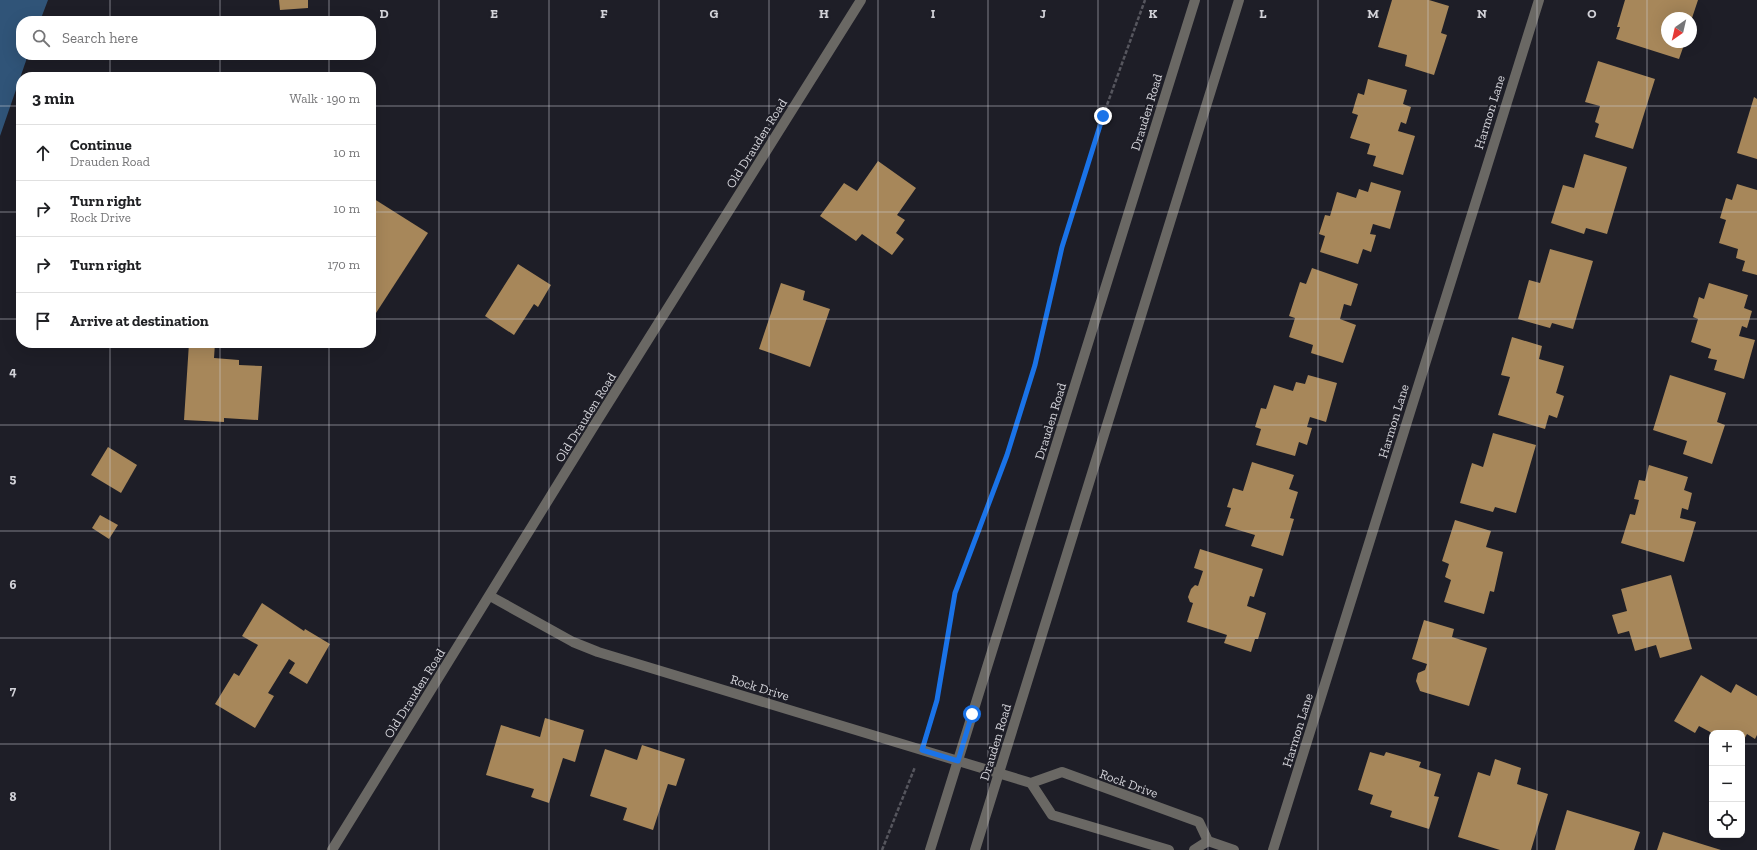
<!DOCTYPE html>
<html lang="en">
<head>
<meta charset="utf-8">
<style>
  body { margin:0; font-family:"Zilla Slab",serif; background:#f6f6f6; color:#202124 }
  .controls { position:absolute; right:12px; bottom:12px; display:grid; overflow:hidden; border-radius:8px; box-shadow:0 4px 16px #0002 }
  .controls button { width:36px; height:36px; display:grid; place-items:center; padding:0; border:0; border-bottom:1px solid #e0e0e0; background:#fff; color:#202124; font:20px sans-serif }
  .compass { position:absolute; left:1661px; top:12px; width:36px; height:36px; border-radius:50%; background:#fff; box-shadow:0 4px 16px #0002; rotate:214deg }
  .stop { position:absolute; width:12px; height:12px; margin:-9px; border:3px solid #1a73e8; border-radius:50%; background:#fff }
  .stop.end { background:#1a73e8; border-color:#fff; box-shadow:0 1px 4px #0008 }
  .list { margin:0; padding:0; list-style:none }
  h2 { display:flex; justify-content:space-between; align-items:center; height:52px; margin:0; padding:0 16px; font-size:17px }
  h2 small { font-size:13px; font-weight:400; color:#757577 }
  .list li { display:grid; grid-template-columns:26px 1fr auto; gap:12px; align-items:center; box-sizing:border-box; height:56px; padding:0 16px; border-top:1px solid #e0e0e0 }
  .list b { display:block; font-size:15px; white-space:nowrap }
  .list p { margin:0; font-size:13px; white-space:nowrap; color:#757577 }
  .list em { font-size:13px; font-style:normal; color:#757577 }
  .icon { flex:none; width:22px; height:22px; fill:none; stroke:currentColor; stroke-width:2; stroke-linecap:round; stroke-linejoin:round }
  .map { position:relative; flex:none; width:1757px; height:850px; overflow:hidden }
  .search { position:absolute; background:#fff; box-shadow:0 4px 16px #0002; left:16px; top:16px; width:360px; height:44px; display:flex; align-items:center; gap:10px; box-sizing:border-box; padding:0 14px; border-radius:16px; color:#757577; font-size:15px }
  .panel { position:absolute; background:#fff; box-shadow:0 4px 16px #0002; left:16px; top:72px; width:360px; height:276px; border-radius:16px }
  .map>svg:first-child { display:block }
</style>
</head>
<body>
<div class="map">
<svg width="1757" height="850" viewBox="0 0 1757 850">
  <rect width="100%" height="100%" fill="#1e1e27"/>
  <polygon fill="#305478" points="0,0 48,0 40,21 21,21 21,55 28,55 0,136"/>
  <g fill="#a7875a">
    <polygon points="279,0 308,0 308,8 280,10"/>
    <polygon points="1392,0 1429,0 1449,6 1441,33 1447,35 1434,75 1405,66 1407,55 1378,47"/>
    <polygon points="1625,0 1698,0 1692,18 1667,18 1667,42 1685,42 1679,59 1616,39 1620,27 1617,27"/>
    <polygon points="1598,61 1655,79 1633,149 1595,137 1599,124 1595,122 1600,106 1585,102"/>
    <polygon points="1368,79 1407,90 1403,104 1411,107 1406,124 1401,122 1398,131 1415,136 1403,175 1373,166 1376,156 1367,154 1370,144 1350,138 1358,115 1352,113 1358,93 1364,95"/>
    <polygon points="1754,97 1757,99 1757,159 1737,153"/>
    <polygon points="1584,154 1627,167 1607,234 1586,228 1584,234 1551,223 1563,185 1574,188"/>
    <polygon points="878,161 916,188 897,215 905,220 896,233 904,239 892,255 862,234 856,241 820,216 844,183 857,191"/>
    <polygon points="1371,182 1401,191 1390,229 1373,224 1370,234 1376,235 1371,252 1363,249 1358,264 1320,252 1325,236 1319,234 1325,215 1330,216 1337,192 1356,198 1359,189 1368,192"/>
    <polygon points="1737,184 1757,190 1757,275 1742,271 1745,261 1736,258 1738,249 1719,243 1726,220 1720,218 1726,198 1732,200"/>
    <polygon points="371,197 428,233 376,313 371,310"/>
    <polygon points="1550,249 1593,261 1573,329 1552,323 1550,328 1518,319 1529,280 1540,283"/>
    <polygon points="518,264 551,285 538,307 534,304 514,335 485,316"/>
    <polygon points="1312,268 1358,284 1351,306 1344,304 1340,319 1356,325 1343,363 1311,353 1313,345 1289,337 1295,318 1289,316 1300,282 1306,284"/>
    <polygon points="781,283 805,291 803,300 830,309 810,367 759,349"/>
    <polygon points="1709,283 1748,295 1744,308 1752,311 1747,328 1742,326 1739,336 1755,340 1744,379 1714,370 1717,360 1708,358 1711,349 1691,342 1698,319 1693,317 1699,297 1704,299"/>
    <polygon points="1512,337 1542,346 1539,359 1564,366 1556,393 1564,396 1557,418 1549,415 1545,429 1498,415 1510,377 1501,375"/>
    <polygon points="189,343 215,343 214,358 239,360 239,365 262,366 258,420 224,418 224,422 184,420"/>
    <polygon points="1308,375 1337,383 1326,422 1310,417 1307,427 1312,428 1307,445 1299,442 1295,456 1256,445 1261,429 1255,427 1261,408 1266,409 1274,385 1293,391 1296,382 1305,384"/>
    <polygon points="1670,375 1726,393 1717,422 1725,425 1712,464 1683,454 1687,441 1653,430"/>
    <polygon points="1493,433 1536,445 1516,513 1495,507 1493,512 1460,503 1472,463 1483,467"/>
    <polygon points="108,447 137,465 121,493 91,475"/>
    <polygon points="1252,462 1294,475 1289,489 1298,492 1290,518 1294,519 1283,556 1251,546 1255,535 1225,526 1231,508 1227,507 1233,488 1243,491"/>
    <polygon points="1649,465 1688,477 1684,490 1692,493 1688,510 1682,508 1680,518 1696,522 1684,562 1621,543 1630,514 1635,515 1639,500 1634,499 1639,480 1645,481"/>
    <polygon points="100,515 118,525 109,539 92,528"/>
    <polygon points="1455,520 1491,531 1486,547 1503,552 1494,592 1490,591 1484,614 1444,602 1451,580 1445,577 1449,564 1442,561"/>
    <polygon points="1200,549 1263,569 1254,597 1250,596 1247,606 1266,613 1258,639 1255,639 1251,652 1224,643 1227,635 1187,622 1193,603 1190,602 1188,597 1191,589 1195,585 1198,586 1203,571 1194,568"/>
    <polygon points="1671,575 1692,649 1660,658 1656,645 1635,651 1629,631 1618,634 1612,615 1627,611 1621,589"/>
    <polygon points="262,603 304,631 305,629 330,644 307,684 289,673 295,663 289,659 268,693 274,696 255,728 215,704 234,673 239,676 258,645 242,636"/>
    <polygon points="1424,620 1454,629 1452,637 1487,648 1469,706 1420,691 1416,681 1418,673 1425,670 1427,664 1412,659"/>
    <polygon points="1701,675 1731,693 1736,684 1757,696 1757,735 1755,739 1747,734 1742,743 1742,733 1712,733 1699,726 1695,733 1674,721"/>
    <polygon points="545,718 584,730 575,762 563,758 549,803 531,797 534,789 486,775 501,725 540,737"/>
    <polygon points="642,745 685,759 676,786 668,784 653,830 623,820 627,808 590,796 605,749 637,760"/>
    <polygon points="1370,752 1384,756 1386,752 1421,762 1419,767 1441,774 1434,796 1439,797 1429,829 1390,817 1392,811 1370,804 1373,795 1358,790"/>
    <polygon points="1495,759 1521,768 1517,784 1548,794 1531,850 1500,850 1458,837 1478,772 1490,776"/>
    <polygon points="1567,810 1640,832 1634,850 1555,850"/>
    <polygon points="1663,832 1721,850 1657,850"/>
  </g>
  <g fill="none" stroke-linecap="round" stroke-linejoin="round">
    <g stroke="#56565e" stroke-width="2.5" stroke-dasharray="4 2" stroke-linecap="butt">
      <polyline points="927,732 937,700 955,593 1007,455 1035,365 1062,247 1103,116 1145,0"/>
      <polyline points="882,850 915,767"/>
    </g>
    <g stroke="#6a6864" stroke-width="10">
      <polyline points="490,596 573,642 598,652 1031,783 1062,772 1199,822 1208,841 1234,850"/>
      <polyline points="1031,783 1052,815 1169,850"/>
      <polyline points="332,850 597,421 861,0"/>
      <polyline points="930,850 1195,0"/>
      <polyline points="975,850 1239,0"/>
      <polyline points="1194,850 1208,841"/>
      <polyline points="1273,850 1539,0"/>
    </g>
  </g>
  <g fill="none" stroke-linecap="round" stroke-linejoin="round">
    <polyline stroke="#1a73e8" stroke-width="5" points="972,714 958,761 922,750 937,700 955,593 1007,455 1035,365 1062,247 1103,116"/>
  </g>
  <path fill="none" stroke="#d2d2d8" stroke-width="1" stroke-opacity="0.55" d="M110 0V21M220 0V21M329 0V21M439 0V850M549 0V850M659 0V850M769 0V850M878 0V850M988 0V850M1098 0V850M1208 0V850M1318 0V850M1428 0V850M1537 0V850M1647 0V850M110 55V77M220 55V77M329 55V77M0 106H21M371 106H1757M0 212H21M371 212H1757M0 319H21M371 319H1757M110 343V850M220 343V850M329 343V850M0 425H1757M0 531H1757M0 638H1757M0 744H1712M1742 744H1757"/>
  <g text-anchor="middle" stroke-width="4" stroke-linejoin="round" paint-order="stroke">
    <g font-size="13" fill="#d2d2d8" stroke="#1e1e27">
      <text transform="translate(1146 112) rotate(-73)" y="5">Drauden Road</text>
      <text transform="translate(1489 112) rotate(-73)" y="5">Harmon Lane</text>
      <text transform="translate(756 143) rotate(-58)" y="5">Old Drauden Road</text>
      <text transform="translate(585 417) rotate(-58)" y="5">Old Drauden Road</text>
      <text transform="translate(1050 421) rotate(-73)" y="5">Drauden Road</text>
      <text transform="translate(1393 421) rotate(-73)" y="5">Harmon Lane</text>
      <text transform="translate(760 687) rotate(17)" y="5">Rock Drive</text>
      <text transform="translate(414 693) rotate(-58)" y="5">Old Drauden Road</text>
      <text transform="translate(1297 730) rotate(-73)" y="5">Harmon Lane</text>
      <text transform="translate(995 742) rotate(-73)" y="5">Drauden Road</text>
      <text transform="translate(1129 783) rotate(20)" y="5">Rock Drive</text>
    </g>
  </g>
  <g font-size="13" text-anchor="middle" font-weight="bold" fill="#d2d2d8" stroke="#1e1e27" stroke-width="4" stroke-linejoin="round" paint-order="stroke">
    <text x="384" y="18">D</text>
    <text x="494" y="18">E</text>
    <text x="604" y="18">F</text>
    <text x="714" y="18">G</text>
    <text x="824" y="18">H</text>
    <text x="933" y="18">I</text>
    <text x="1043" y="18">J</text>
    <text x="1153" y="18">K</text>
    <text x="1263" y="18">L</text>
    <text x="1373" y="18">M</text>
    <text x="1482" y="18">N</text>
    <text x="1592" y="18">O</text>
    <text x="13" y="376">4</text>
    <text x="13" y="483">5</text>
    <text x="13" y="589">6</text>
    <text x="13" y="695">7</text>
    <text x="13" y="801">8</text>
  </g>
</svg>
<div class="controls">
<button>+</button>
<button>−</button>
<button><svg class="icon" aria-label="locate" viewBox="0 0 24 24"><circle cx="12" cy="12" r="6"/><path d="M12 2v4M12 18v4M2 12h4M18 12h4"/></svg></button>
</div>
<svg class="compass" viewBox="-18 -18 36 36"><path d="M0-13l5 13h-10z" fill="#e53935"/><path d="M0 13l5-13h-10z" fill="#757577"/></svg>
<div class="stop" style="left:972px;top:714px"></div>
<div class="stop end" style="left:1103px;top:116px"></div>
<div class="search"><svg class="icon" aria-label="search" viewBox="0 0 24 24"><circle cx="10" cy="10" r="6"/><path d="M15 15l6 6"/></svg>Search here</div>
<section class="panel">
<h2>3 min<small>Walk · 190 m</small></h2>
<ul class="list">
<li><svg class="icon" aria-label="ahead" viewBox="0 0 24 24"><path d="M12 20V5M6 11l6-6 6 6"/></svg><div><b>Continue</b><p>Drauden Road</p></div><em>10 m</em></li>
<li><svg class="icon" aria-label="right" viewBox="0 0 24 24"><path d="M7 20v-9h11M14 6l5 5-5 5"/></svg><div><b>Turn right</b><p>Rock Drive</p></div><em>10 m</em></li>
<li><svg class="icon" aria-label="right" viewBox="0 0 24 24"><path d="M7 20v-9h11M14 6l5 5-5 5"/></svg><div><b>Turn right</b></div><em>170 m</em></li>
<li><svg class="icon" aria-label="arrive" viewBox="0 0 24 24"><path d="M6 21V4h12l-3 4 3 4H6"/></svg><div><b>Arrive at destination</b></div></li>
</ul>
</section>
</div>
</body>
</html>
